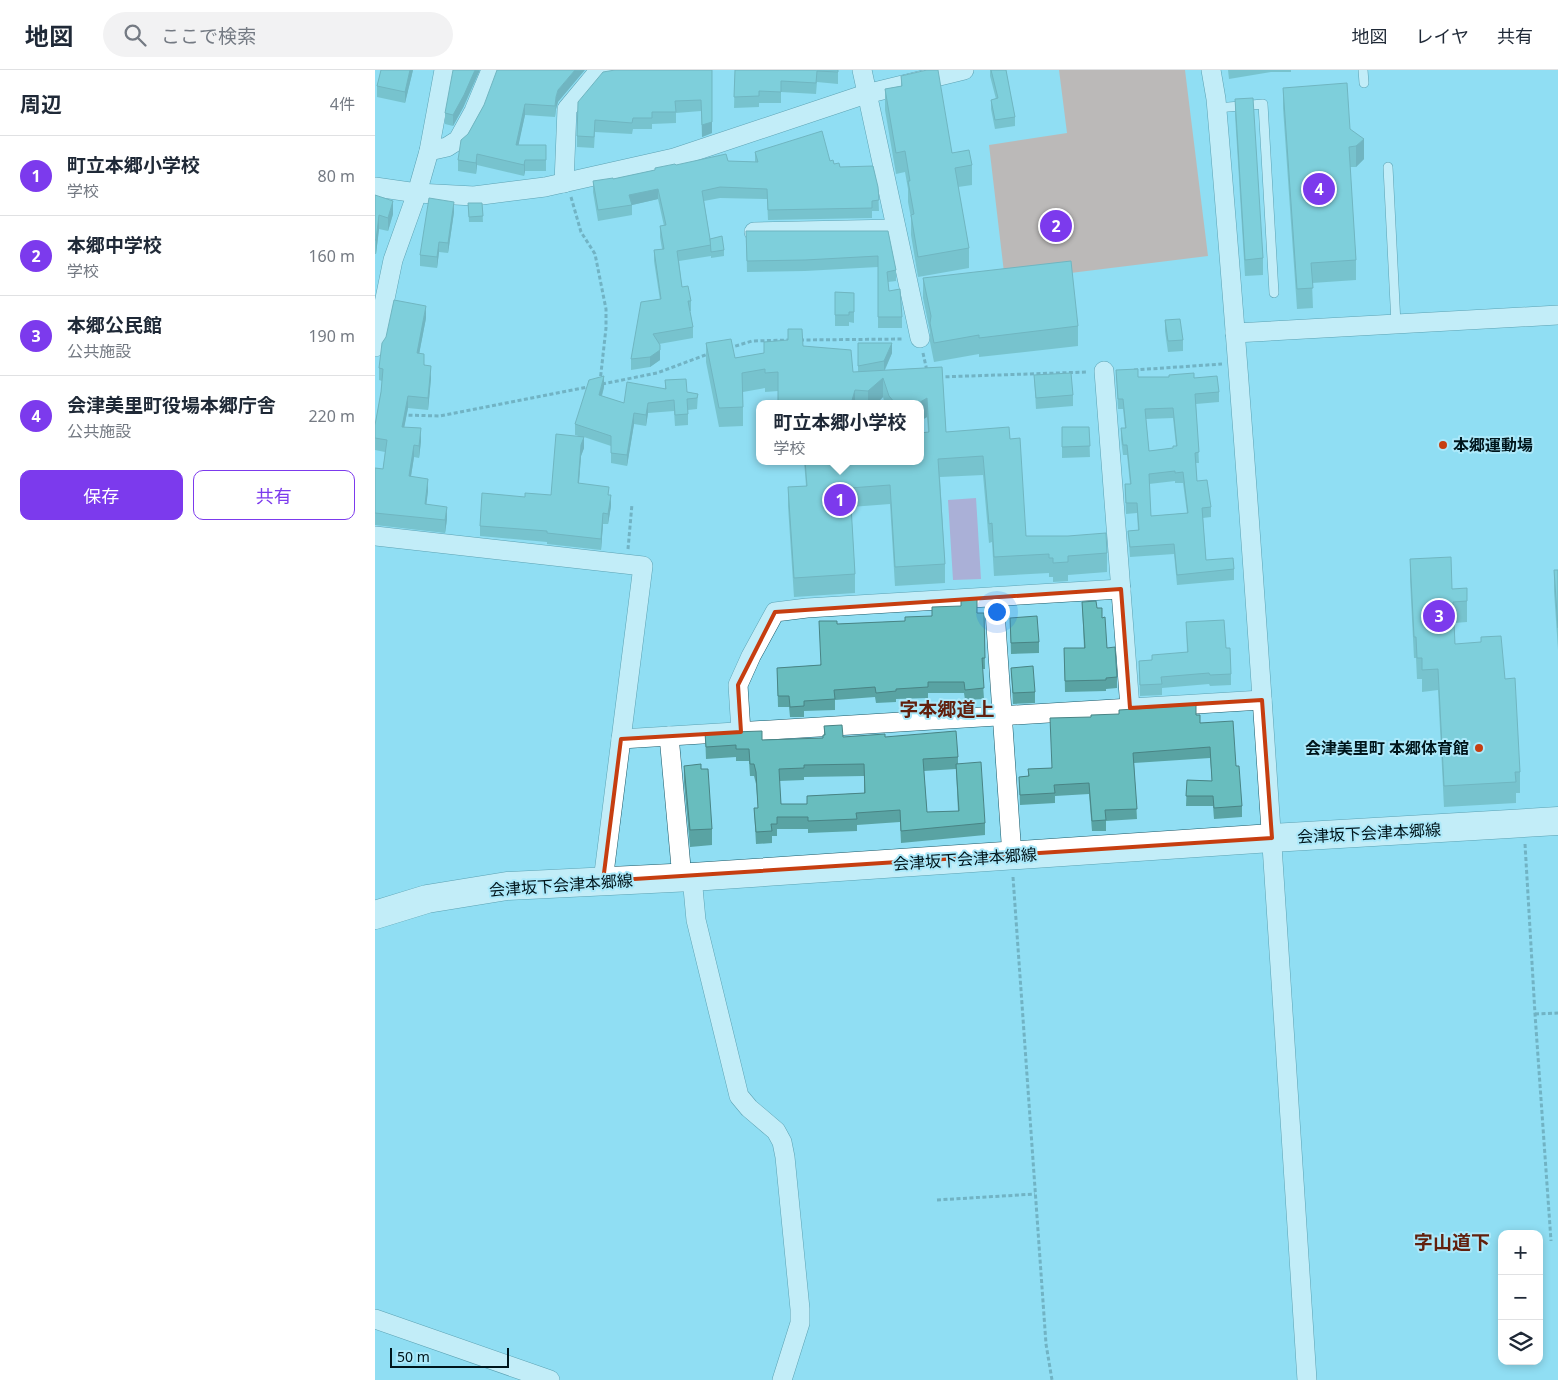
<!DOCTYPE html>
<html lang="ja">
<head>
<meta charset="utf-8">
<style>
  body { margin:0; font-family:"Noto Sans","Noto Sans JP",sans-serif; background:#f2f2f3; color:#1f2937 }
  .controls { position:absolute; right:15px; bottom:15px; display:grid; overflow:hidden; border-radius:10px; box-shadow:0 2px 8px #0003 }
  .controls button { width:45px; height:45px; display:grid; place-items:center; padding:0; border:0; border-bottom:1px solid #e0e1e3; background:#fff; color:#1f2937; font:25px sans-serif }
  .scale { position:absolute; left:15px; bottom:12px; width:119px; box-sizing:border-box; padding-left:5px; border:2px solid #00151b; border-top:0; font-size:14px; line-height:18px; white-space:nowrap; color:#00151b; -webkit-text-stroke:4px #ace9fa; paint-order:stroke }
  .you { position:absolute; left:621px; top:541px; width:18px; height:18px; margin:-12px; border:4px solid #fff; border-radius:50%; background:#1a73e8; box-shadow:0 0 0 8px #1a73e833 }
  .badge { display:grid; place-items:center; width:32px; height:32px; border-radius:50%; background:#7c3aed; color:#fff; font-size:16px; font-weight:700 }
  .pin { position:absolute; translate:-50% -50%; border:2px solid #fff; box-shadow:0 1px 5px #0006 }
  .popup { position:absolute; left:381px; top:330px; width:168px; height:65px; box-sizing:border-box; display:grid; place-content:center; border-radius:10px; background:#fff; filter:drop-shadow(0 1px 4px #0005); font-size:16px; white-space:nowrap; color:#747a83 }
  .popup b { font-size:19px; color:#1f2937 }
  .popup::after { content:''; position:absolute; left:50%; top:100%; margin-left:-10px; border:10px solid transparent; border-top-color:#fff }
  .list { margin:0; padding:0; list-style:none }
  h2 { display:flex; justify-content:space-between; align-items:center; height:65px; margin:0; padding:0 20px; font-size:21px }
  h2 small { font-size:16px; font-weight:400; color:#747a83 }
  .list li { display:grid; grid-template-columns:32px 1fr auto; gap:15px; align-items:center; box-sizing:border-box; height:80px; padding:0 20px; border-top:1px solid #e0e1e3 }
  .list b { display:block; font-size:19px; white-space:nowrap }
  .list p { margin:0; font-size:16px; white-space:nowrap; color:#747a83 }
  .list em { font-size:16px; font-style:normal; color:#747a83 }
  .actions { display:flex; gap:10px; padding:15px 20px }
  .actions a { flex:1; padding:11px 0; border:1px solid #7c3aed; border-radius:10px; text-align:center; font-size:18px; color:#7c3aed }
  .actions .main { background:#7c3aed; color:#fff }
  .icon { flex:none; width:28px; height:28px; fill:none; stroke:currentColor; stroke-width:2; stroke-linecap:round; stroke-linejoin:round }
  .map { position:relative; flex:none; width:1183px; height:1310px; overflow:hidden }
  header { display:flex; align-items:center; gap:30px; box-sizing:border-box; height:70px; padding:0 25px; background:#fff; border-bottom:1px solid #e0e1e3 }
  header strong { font-size:24px }
  nav { display:flex; gap:28px; margin-inline-start:auto; font-size:18px }
  .search { width:350px; height:45px; background:#f2f2f3; display:flex; align-items:center; gap:12px; box-sizing:border-box; padding:0 18px; border-radius:28px; color:#747a83; font-size:19px }
  main { display:flex }
  aside { flex:1; background:#fff }
  .map>svg:first-child { display:block }
</style>
</head>
<body>
<header>
<strong>地図</strong>
<div class="search"><svg class="icon" aria-label="search" viewBox="0 0 24 24"><circle cx="10" cy="10" r="6"/><path d="M15 15l6 6"/></svg>ここで検索</div>
<nav><a>地図</a><a>レイヤ</a><a>共有</a></nav>
</header>
<main>
<aside>
<h2>周辺<small>4件</small></h2>
<ul class="list">
<li><span class="badge">1</span><div><b>町立本郷小学校</b><p>学校</p></div><em>80 m</em></li>
<li><span class="badge">2</span><div><b>本郷中学校</b><p>学校</p></div><em>160 m</em></li>
<li><span class="badge">3</span><div><b>本郷公民館</b><p>公共施設</p></div><em>190 m</em></li>
<li><span class="badge">4</span><div><b>会津美里町役場本郷庁舎</b><p>公共施設</p></div><em>220 m</em></li>
</ul>
<div class="actions"><a class="main">保存</a><a>共有</a></div>
</aside>
<div class="map">
<svg width="1183" height="1310" viewBox="0 0 1183 1310">
  <rect width="100%" height="100%" fill="#90def3"/>
  <polygon fill="#f08d72" points="684,0 810,0 833,186 630,211 614,75 692,63"/>
  <polygon fill="#ca79b6" points="601,428 606,509 578,510 573,430"/>
  <g fill="none" stroke-linecap="round" stroke-linejoin="round">
    <g stroke="#1b5968" stroke-width="10">
      <g id="service">
        <polyline points="988,0 989,13"/>
        <polyline points="842,38 888,34 899,223"/>
        <polyline points="1013,97 1021,254"/>
      </g>
    </g>
    <g stroke="#1b5968" stroke-width="20">
      <g id="minor">
        <polyline points="487,0 545,268"/>
        <path d="M836 0 841 29C878 456 904 883 932 1310"/>
        <polyline points="54,81 72,77 83,70 99,41 116,0"/>
        <polyline points="189,113 192,39 222,3 240,0"/>
        <polyline points="0,117 42,123 99,126 170,117 299,88 491,24 589,0"/>
        <polyline points="379,162 521,159"/>
        <polyline points="860,263 1183,245"/>
        <polyline points="0,277 18,190 42,123 54,81 69,0"/>
        <polyline points="729,301 755,638"/>
        <polyline points="0,466 268,496 228,811"/>
        <polyline points="619,527 637,786"/>
        <polyline points="366,662 363,615 376,586 400,542 432,538 746,519"/>
        <polyline points="294,666 307,808"/>
        <polyline points="246,669 887,630"/>
        <polyline points="317,807 321,850 364,1026 374,1038 401,1061 407,1072 410,1087 425,1239 425,1253 407,1310"/>
        <polyline points="0,1249 175,1310"/>
      </g>
    </g>
    <g stroke="#1b5968" stroke-width="29">
      <polyline id="primary" points="0,845 52,829 132,816 317,807 897,768 1183,751"/>
    </g>
    <g stroke="#4c7f8d" stroke-width="3" stroke-dasharray="4 2.5" stroke-linecap="butt">
      <polyline points="196,127 206,162 220,184 231,239 231,258 225,312"/>
      <polyline points="425,270 529,269"/>
      <polyline points="354,278 377,271 416,270"/>
      <polyline points="548,283 552,301"/>
      <polyline points="759,300 847,294"/>
      <polyline points="564,307 712,302"/>
      <polyline points="227,314 282,303 333,284"/>
      <polyline points="27,345 65,346 213,317"/>
      <polyline points="253,479 257,434"/>
      <polyline points="1150,774 1160,944 1176,1171"/>
      <polyline points="638,807 671,1274 677,1310"/>
      <polyline points="1160,944 1183,943"/>
      <polyline points="562,1130 660,1124"/>
    </g>
    <use href="#service" stroke="#fff" stroke-width="9"/>
    <use href="#minor" stroke="#fff" stroke-width="19"/>
    <use href="#primary" stroke="#fff" stroke-width="28"/>
  </g>
  <g fill="#59a3a3" fill-rule="evenodd">
    <polygon points="6,0 38,0 30,33 2,27 2,16"/>
    <polygon points="240,0 337,0 337,63 327,67 326,41 301,43 301,53 277,54 277,59 258,59 257,64 220,62 219,78 202,77 202,66"/>
    <polygon points="360,0 463,0 463,14 442,12 441,24 406,22 406,33 384,33 384,37 359,38"/>
    <polygon points="615,0 631,0 640,47 640,56 620,59 616,39 616,30 621,29 615,6"/>
    <polygon points="853,0 916,0 916,2 896,2 854,9"/>
    <polygon points="526,6 577,83 597,95 597,115 583,117 594,178 594,198 543,207 536,165 536,148 533,132 533,119 530,102 521,104 510,40 510,19 526,16"/>
    <polygon points="908,18 975,59 989,89 981,97 975,97 981,190 981,210 937,213 938,238 922,239 908,38"/>
    <polygon points="860,29 888,188 888,205 870,206 860,45"/>
    <polygon points="183,32 181,39 180,47 150,45 143,75 171,75 171,101 150,101 149,106 102,95 101,104 83,101 83,90 93,64 109,35"/>
    <polygon points="89,36 78,56 70,54 70,43"/>
    <polygon points="380,82 455,91 465,97 503,117 504,141 497,141 497,148 393,150 392,129 345,128 329,131 335,169 349,180 349,186 336,188 336,183 336,186 304,191 307,217 316,231 316,241 315,241 318,257 318,268 284,274 285,290 275,297 256,300 256,289 285,230 279,191 279,180 287,179 285,167 285,156 289,156 283,129 257,135 257,145 223,151 218,122 218,111 238,109 280,100 280,98 353,91 380,92"/>
    <polygon points="0,125 18,144 13,161 4,159 1,184 0,184"/>
    <polygon points="93,133 107,133 108,152 94,152"/>
    <polygon points="79,142 73,183 64,182 62,198 45,196 45,185"/>
    <polygon points="371,161 513,161 521,200 521,211 513,212 514,221 527,247 527,258 503,258 503,197 430,201 372,202"/>
    <polygon points="548,208 703,256 703,276 604,287 604,284 559,292 555,272 555,262 548,228"/>
    <polygon points="460,222 479,223 479,253 474,252 474,256 460,256"/>
    <polygon points="51,248 44,284 56,308 53,340 33,338 29,357 46,371 44,388 39,387 36,406 53,421 51,434 72,449 70,463 0,455 0,398 8,399 10,382 0,380 0,355 6,322 7,311 4,310 4,298"/>
    <polygon points="790,250 808,270 808,281 793,282 790,261"/>
    <polygon points="389,272 428,276 478,302 483,302 483,273 517,283 510,300 567,297 571,362 635,369 651,466 732,483 732,502 693,505 693,511 678,512 678,507 674,507 674,503 619,506 617,472 614,473 608,405 565,407 570,494 570,513 520,516 515,434 476,437 480,504 480,523 419,527 413,436 413,417 431,416 429,391 545,391 553,362 552,347 545,351 545,334 510,334 508,327 501,334 403,334 403,321 390,322 390,318 368,322 368,356 344,357 331,292 331,273 360,288 389,283"/>
    <path d="M741 300 763 307 819 308 844 322V332L821 334 824 393H821L822 411 836 437V447L828 448 831 490 859 499V510L802 515 799 484 755 487 753 461 763 460 762 443 751 444 750 414H755L752 385H748L746 369V358H750L748 339H743ZM798 348 801 376 798 378 774 381 771 349ZM800 411V413H808L812 443 776 446 774 414Z"/>
    <polygon points="659,305 698,325 698,336 661,339"/>
    <polygon points="290,310 312,322 323,324 322,339 313,340 313,355 300,356 299,341 273,343 271,356 259,354 252,396 236,393 236,376 209,367 209,378 206,386 204,413 234,425 236,436 233,454 228,454 226,480 172,474 172,472 105,466 105,456 150,427 176,425 207,367 200,365 200,354 229,317 227,326 249,333 290,319"/>
    <polygon points="687,357 714,357 715,387 687,388"/>
    <polygon points="1035,489 1077,519 1092,531 1092,552 1079,553 1080,574 1130,609 1145,702 1145,723 1141,723 1141,733 1069,737 1063,620 1047,622 1047,609 1042,609 1041,588 1039,588 1035,510"/>
    <polygon points="1179,500 1183,500 1183,580 1179,521"/>
    <polygon points="707,532 722,538 727,548 732,578 742,607 742,618 731,619 731,621 690,622 689,578 709,578"/>
    <polygon points="602,543 609,543 610,599 607,599 609,629 590,630 589,623 553,623 553,628 521,629 521,632 501,633 500,627 460,630 460,640 429,641 429,647 415,647 414,637 403,637 402,598 445,595 462,554 530,551"/>
    <polygon points="635,548 664,572 664,583 636,584"/>
    <polygon points="811,552 851,578 856,604 856,615 835,616 834,614 787,618 787,625 765,626 764,591 777,590 812,582"/>
    <polygon points="636,598 660,622 660,633 638,634"/>
    <polygon points="821,645 825,653 861,696 867,736 867,747 839,749 838,736 811,736 812,710 837,711 835,688 759,693 762,749 731,751 731,761 717,761 714,724 680,726 680,733 645,735 644,707 653,706 653,699 676,698"/>
    <path d="M449 656 468 667H510L583 687V693L610 753V765L526 773 525 752 482 755V761L433 763V759H402V766H397V773L381 774 379 738H383L381 714 379 706H375L374 691H361V687L331 689 330 663 387 670 448 668 449 665ZM581 699 583 741 552 742 549 701ZM489 706V723L432 726V734H406L404 711 429 710V707Z"/>
    <polygon points="309,696 326,699 337,759 337,775 315,777 309,712"/>
  </g>
  <g fill="#498485">
    <polygon points="35,0 38,0 30,33 30,22"/>
    <polygon points="100,0 105,0 89,36 78,56 78,45"/>
    <polygon points="200,0 210,0 183,32 181,39 180,47 181,27 183,20"/>
    <polygon points="150,34 150,45 141,87 141,75"/>
    <polygon points="337,52 337,63 327,67 327,55"/>
    <polygon points="989,69 989,89 981,97 981,76"/>
    <polygon points="102,84 102,95 101,104 101,93"/>
    <polygon points="150,90 150,101 149,106 149,95"/>
    <polygon points="283,119 283,129 257,135 254,125"/>
    <polygon points="18,131 18,144 13,161 13,148"/>
    <polygon points="79,132 79,142 73,183 73,173"/>
    <polygon points="4,145 4,159 1,184 1,170"/>
    <polygon points="64,172 64,182 62,198 62,187"/>
    <polygon points="51,236 51,248 42,295 42,283"/>
    <polygon points="517,273 517,283 509,301 509,291"/>
    <polygon points="285,280 285,290 275,297 275,287"/>
    <polygon points="56,296 56,308 53,340 53,328"/>
    <polygon points="229,306 229,317 224,335 224,325"/>
    <polygon points="508,308 508,327 501,334 493,334 493,321"/>
    <polygon points="480,320 480,334 476,334"/>
    <polygon points="33,326 33,338 27,369 27,357"/>
    <polygon points="552,328 552,347 545,351 545,334 542,334"/>
    <polygon points="273,333 273,343 271,356 271,345"/>
    <polygon points="259,343 259,354 252,396 252,385"/>
    <polygon points="46,358 46,371 44,388 44,376"/>
    <polygon points="209,367 209,378 206,386 203,424 203,413 206,375"/>
    <polygon points="39,375 39,387 34,418 34,406"/>
    <polygon points="53,409 53,421 50,446 50,434"/>
    <polygon points="236,425 236,436 233,454 233,444"/>
    <polygon points="72,437 72,449 70,463 70,450"/>
    <polygon points="228,443 228,454 226,480 226,469"/>
  </g>
  <g fill="#68bdbe" stroke="#498485" fill-rule="evenodd">
    <polygon points="6,0 35,0 30,22 2,16"/>
    <polygon points="78,0 100,0 89,25 78,45 70,43"/>
    <polygon points="122,0 200,0 183,20 181,27 180,36 150,34 141,75 171,75 171,90 150,90 149,95 102,84 101,93 83,90 86,70 93,64 109,35"/>
    <polygon points="240,0 337,0 337,52 327,55 326,30 300,31 301,42 277,42 277,48 258,48 257,53 220,50 219,67 202,66 203,32 228,2"/>
    <polygon points="360,0 463,0 463,2 442,1 441,13 406,11 406,22 384,21 384,26 359,27"/>
    <polygon points="552,0 563,0 577,83 594,80 597,95 580,98 594,178 543,187 536,145 539,144 533,111 535,111 530,81 521,83 510,19 527,16 526,6"/>
    <polygon points="616,0 631,0 640,47 620,50 616,30 623,28"/>
    <polygon points="972,13 975,59 989,69 981,76 974,77 981,190 936,193 938,218 922,219 908,18"/>
    <polygon points="878,28 888,188 870,190 860,29"/>
    <polygon points="447,61 455,91 458,90 459,94 464,93 465,97 498,96 503,117 504,130 497,131 497,138 393,140 392,119 345,117 327,121 336,175 302,181 307,217 313,216 316,231 313,231 318,257 278,264 285,275 285,280 275,287 256,289 266,232 286,229 279,180 289,179 285,156 291,155 283,119 254,125 257,135 223,140 218,111 238,108 238,109 280,100 280,98 300,94 301,95 351,84 353,91 383,92 380,82"/>
    <polygon points="0,125 18,131 13,148 4,145 1,170 0,170"/>
    <polygon points="54,128 79,132 73,173 64,172 62,187 45,185"/>
    <polygon points="93,133 107,133 108,146 94,147"/>
    <polygon points="371,161 513,161 521,200 512,202 514,221 525,219 527,247 503,247 503,186 430,190 372,191"/>
    <polygon points="347,166 349,180 336,182 335,169"/>
    <polygon points="696,191 703,256 604,268 604,265 559,273 555,253 556,246 548,208"/>
    <polygon points="460,222 479,223 479,242 474,242 474,245 460,245"/>
    <polygon points="19,230 51,236 42,283 49,284 49,295 56,296 53,328 33,326 27,357 46,358 44,376 39,375 34,406 53,409 50,434 72,437 70,450 0,443 0,398 8,399 12,370 0,368 0,355 6,322 8,299 4,298 7,273 11,267"/>
    <polygon points="805,249 808,270 793,271 790,250"/>
    <polygon points="413,259 427,259 428,276 476,280 478,302 567,297 571,362 634,357 635,369 645,368 651,466 693,466 731,463 732,483 693,486 693,492 678,493 678,488 674,488 674,484 619,487 617,453 614,454 608,386 563,389 570,494 520,497 515,415 475,418 480,504 419,508 413,417 432,416 430,391 545,391 545,363 554,362 552,328 542,334 523,334 520,333 514,326 508,308 493,321 480,320 476,334 403,334 403,302 390,303 390,299 367,303 368,337 344,338 331,273 356,269 360,288 389,283 389,272 413,270"/>
    <polygon points="483,273 517,273 509,291 483,296"/>
    <path d="M763 299V307H794V305L819 303V308L842 306 844 322 820 324 824 382 820 383 822 411 832 410 836 437 827 438 831 490 858 488 859 499 802 505 799 474 755 477 753 461 764 460 762 433H751L750 414H756L752 375H748L746 358H751L748 329H743L741 300ZM798 338 802 376H798V378L774 381 770 339ZM800 401V403L808 402 813 443 776 446 774 404Z"/>
    <polygon points="696,303 698,325 661,328 659,305"/>
    <polygon points="229,306 224,325 249,333 252,312 291,319 290,310 311,309 312,322 323,324 322,328 312,329 313,344 300,345 299,330 273,333 271,345 259,343 252,385 236,383 236,366 200,354 214,310"/>
    <polygon points="687,357 714,357 715,376 687,377"/>
    <polygon points="181,364 209,367 206,375 203,413 234,417 233,425 236,425 233,444 228,443 226,469 172,463 172,461 105,456 107,423 150,427 150,423 176,425"/>
    <polygon points="1076,487 1077,519 1092,518 1092,531 1078,532 1080,574 1106,572 1106,567 1126,566 1130,609 1140,608 1145,702 1140,702 1141,712 1069,716 1063,599 1047,600 1047,588 1042,588 1041,567 1039,567 1035,489"/>
    <polygon points="1179,500 1183,500 1183,558"/>
    <polygon points="602,529 602,543 609,543 610,588 607,588 609,618 590,620 589,612 553,612 553,617 521,619 521,621 501,623 500,617 459,620 460,629 429,631 429,636 415,637 414,626 403,626 402,598 446,595 444,551 462,551 462,554 530,551 530,547 557,546 557,537 586,536 586,530"/>
    <polygon points="721,531 722,538 727,538 727,548 730,547 732,578 740,577 742,607 731,608 731,610 690,611 689,578 710,578 707,532"/>
    <polygon points="662,546 664,572 636,573 635,548"/>
    <polygon points="849,550 851,578 855,578 856,604 835,605 834,603 786,607 787,614 765,615 764,591 777,590 777,585 813,582 811,552"/>
    <polygon points="658,596 660,622 638,623 636,598"/>
    <polygon points="821,635 821,645 825,645 825,653 858,651 861,696 864,696 867,736 839,738 838,726 811,726 812,710 837,711 835,677 758,683 762,739 730,740 731,750 717,751 714,713 679,715 680,723 645,725 644,707 654,706 653,699 677,698 675,648 716,647 716,645 744,644 744,640"/>
    <path d="M467 655 468 667 510 664V667L581 661 583 687 548 689 552 742 584 741 581 694 606 692 610 753 526 761 525 740 481 743 482 749 433 751V747H402V754H396L397 761 381 762 379 738H383L381 702 379 694H375L374 679H361V675L331 677 330 663 387 661V670L448 668V665H450L449 656ZM489 694 490 723 432 726V734H406L404 699 429 698V695Z"/>
    <polygon points="326,694 326,699 333,699 337,759 315,760 309,696"/>
  </g>
  <path d="M0 0H1183V1310H0ZM746 519 755 638 887 630 897 768 228 811 246 669 366 662 363 615 400 542Z" fill="#90def3" fill-opacity=".55" fill-rule="evenodd"/>
  <path fill="none" stroke="#c63e10" stroke-width="4" stroke-linejoin="round" d="M746 519 755 638 887 630 897 768 228 811 246 669 366 662 363 615 400 542Z"/>
  <g fill="#c63e10" stroke="#ace9fa" stroke-width="2">
    <circle cx="1068" cy="375" r="5"/>
    <circle cx="1104" cy="678" r="5"/>
  </g>
  <g text-anchor="middle" stroke-width="4" stroke-linejoin="round" paint-order="stroke">
    <g font-size="16" font-weight="bold" fill="#00151b" stroke="#ace9fa" text-anchor="start">
      <text x="1078" y="381">本郷運動場</text>
      <text x="1094" y="684" text-anchor="end">会津美里町 本郷体育館</text>
    </g>
    <g font-size="16" fill="#00151b" stroke="#ace9fa">
      <text transform="translate(994 763) rotate(-3)" y="6">会津坂下会津本郷線</text>
      <text transform="translate(590 789) rotate(-4)" y="6">会津坂下会津本郷線</text>
      <text transform="translate(186 815) rotate(-4)" y="6">会津坂下会津本郷線</text>
    </g>
    <g font-size="19" font-weight="bold" fill="#62200d" stroke="#ace9fa">
      <text x="572" y="646">字本郷道上</text>
      <text x="1077" y="1179">字山道下</text>
    </g>
  </g>
</svg>
<div class="controls">
<button>+</button>
<button>−</button>
<button><svg class="icon" aria-label="layers" viewBox="0 0 24 24"><path d="M12 4l9 5-9 5-9-5zM3 14l9 5 9-5"/></svg></button>
</div>
<div class="scale">50 m</div>
<div class="you"></div>
<div class="pin badge" style="left:465px;top:430px">1</div>
<div class="popup"><b>町立本郷小学校</b>学校</div>
<div class="pin badge" style="left:681px;top:156px">2</div>
<div class="pin badge" style="left:1064px;top:546px">3</div>
<div class="pin badge" style="left:944px;top:119px">4</div>
</div>
</main>
</body>
</html>
